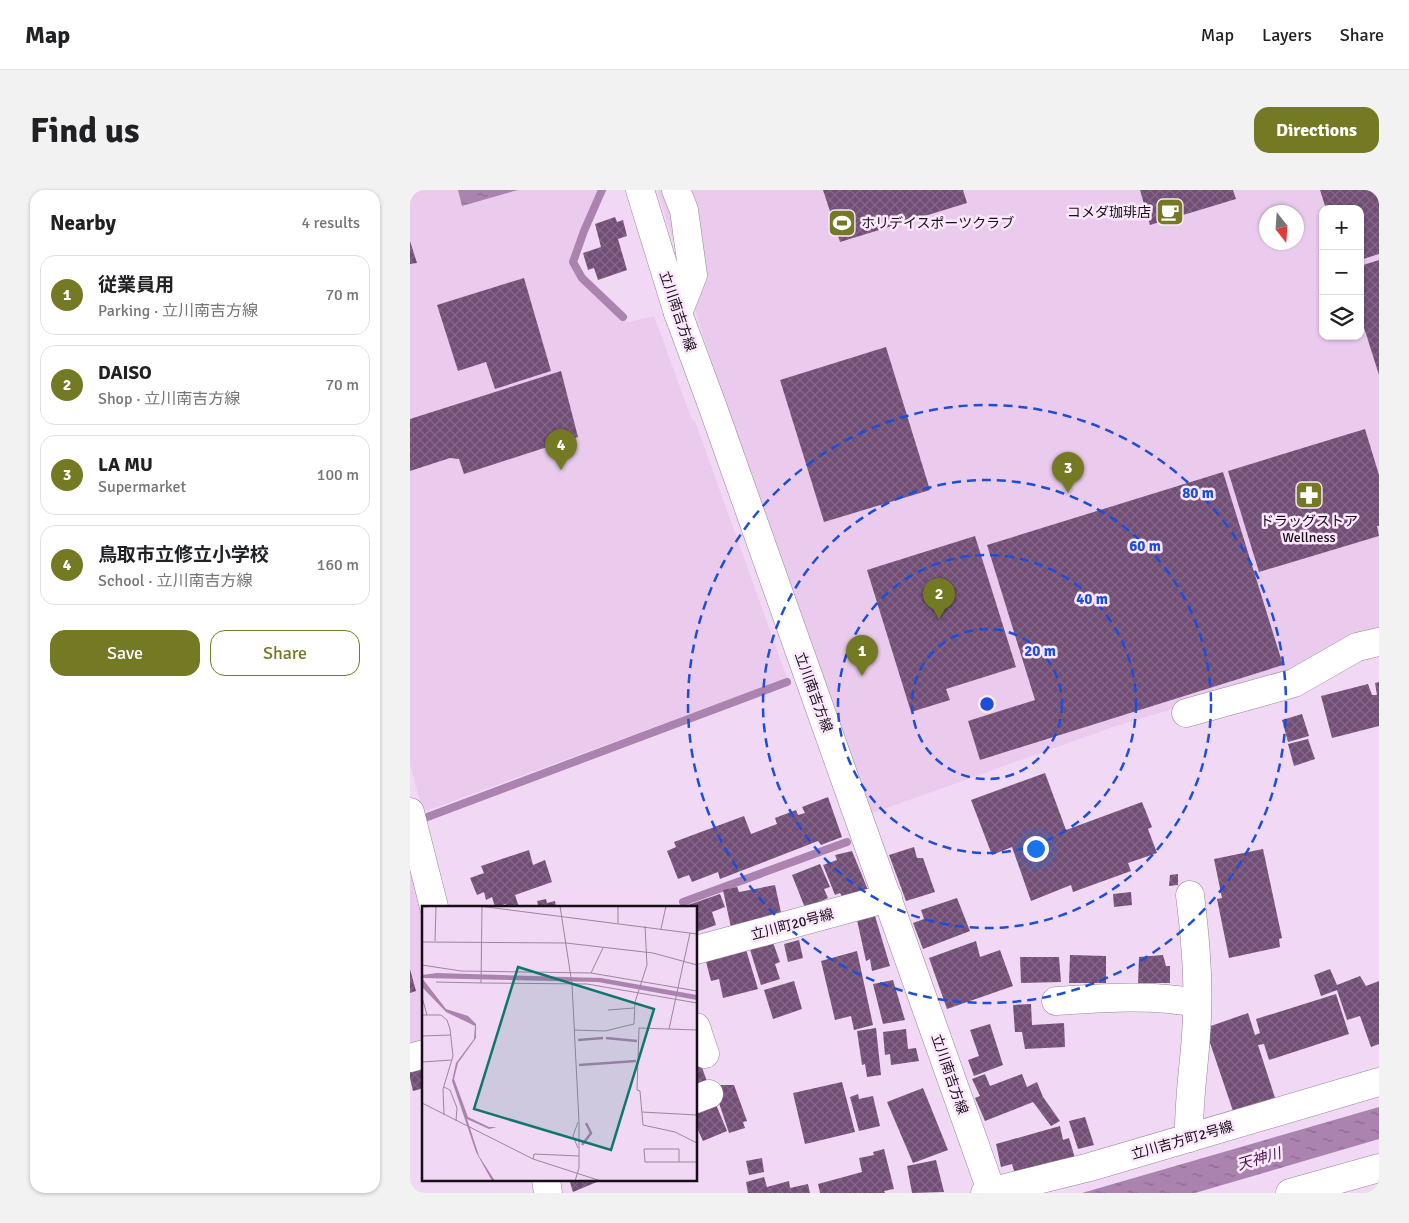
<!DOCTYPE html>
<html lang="en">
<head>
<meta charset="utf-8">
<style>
  body { margin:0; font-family:Signika,"Noto Sans JP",sans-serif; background:#f2f2f2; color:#202124 }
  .controls { position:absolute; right:15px; top:15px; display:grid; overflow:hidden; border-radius:10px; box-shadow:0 1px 4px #0004 }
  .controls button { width:45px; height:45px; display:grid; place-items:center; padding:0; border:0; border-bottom:1px solid #e0e0e0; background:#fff; color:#202124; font:25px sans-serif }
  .compass { position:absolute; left:849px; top:15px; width:45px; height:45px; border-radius:50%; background:#fff; box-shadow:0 1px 4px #0004; rotate:163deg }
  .you { position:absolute; left:625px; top:658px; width:18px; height:18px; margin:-12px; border:4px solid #fff; border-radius:50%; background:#1a73e8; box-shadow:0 0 0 8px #1a73e833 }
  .badge { display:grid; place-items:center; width:32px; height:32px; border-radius:50%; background:#747a23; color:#fff; font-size:16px; font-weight:700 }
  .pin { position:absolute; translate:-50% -41px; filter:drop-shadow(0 1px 2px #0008) }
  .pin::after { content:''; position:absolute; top:26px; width:18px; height:15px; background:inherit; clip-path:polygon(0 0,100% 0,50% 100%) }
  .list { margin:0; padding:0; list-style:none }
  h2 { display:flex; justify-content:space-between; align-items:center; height:65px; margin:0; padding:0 20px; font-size:21px }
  h2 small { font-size:16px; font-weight:400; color:#757577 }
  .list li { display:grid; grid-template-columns:32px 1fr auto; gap:15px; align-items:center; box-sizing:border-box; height:80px; margin:0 10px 10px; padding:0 10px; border:1px solid #e0e0e0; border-radius:15px }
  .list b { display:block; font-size:19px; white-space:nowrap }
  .list p { margin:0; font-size:16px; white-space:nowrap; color:#757577 }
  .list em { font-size:16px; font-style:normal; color:#757577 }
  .actions { display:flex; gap:10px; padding:15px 20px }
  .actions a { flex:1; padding:11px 0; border:1px solid #747a23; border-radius:15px; text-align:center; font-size:18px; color:#747a23 }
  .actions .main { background:#747a23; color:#fff }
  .icon { flex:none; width:28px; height:28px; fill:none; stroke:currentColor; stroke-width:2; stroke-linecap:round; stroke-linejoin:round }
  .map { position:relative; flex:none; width:969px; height:1003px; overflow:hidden; border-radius:15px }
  header { display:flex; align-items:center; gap:30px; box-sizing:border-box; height:70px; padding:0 25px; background:#fff; border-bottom:1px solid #e0e0e0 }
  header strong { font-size:24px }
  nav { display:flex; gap:28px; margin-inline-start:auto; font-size:18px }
  .intro { display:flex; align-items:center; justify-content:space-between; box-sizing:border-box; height:120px; padding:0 30px }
  h1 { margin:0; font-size:35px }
  .button { padding:12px 22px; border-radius:15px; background:#747a23; color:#fff; font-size:18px; font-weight:700 }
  main { display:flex; gap:30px; padding:0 30px }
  aside { flex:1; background:#fff; border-radius:15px; box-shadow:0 1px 4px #0004 }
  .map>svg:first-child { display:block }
</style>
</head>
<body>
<header>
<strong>Map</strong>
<nav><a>Map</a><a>Layers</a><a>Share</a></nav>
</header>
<div class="intro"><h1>Find us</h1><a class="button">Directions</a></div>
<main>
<aside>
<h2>Nearby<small>4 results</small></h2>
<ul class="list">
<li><span class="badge">1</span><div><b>従業員用</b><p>Parking · 立川南吉方線</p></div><em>70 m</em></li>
<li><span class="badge">2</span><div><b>DAISO</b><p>Shop · 立川南吉方線</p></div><em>70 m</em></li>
<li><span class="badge">3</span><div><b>LA MU</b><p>Supermarket</p></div><em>100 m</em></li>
<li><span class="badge">4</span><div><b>鳥取市立修立小学校</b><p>School · 立川南吉方線</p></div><em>160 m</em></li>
</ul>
<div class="actions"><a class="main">Save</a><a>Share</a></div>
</aside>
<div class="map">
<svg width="969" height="1003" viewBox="0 0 969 1003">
  <defs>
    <pattern id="water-ripples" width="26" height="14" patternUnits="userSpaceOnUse" patternTransform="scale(1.25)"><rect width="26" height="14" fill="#ab83af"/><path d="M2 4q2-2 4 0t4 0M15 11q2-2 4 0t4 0" fill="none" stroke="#8a6a8d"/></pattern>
    <pattern id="building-cross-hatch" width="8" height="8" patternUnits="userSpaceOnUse" patternTransform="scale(1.25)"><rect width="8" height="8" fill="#724e76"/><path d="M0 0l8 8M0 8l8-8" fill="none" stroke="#846887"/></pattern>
  </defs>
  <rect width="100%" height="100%" fill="#f1d8f4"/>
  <g fill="#eacbed" fill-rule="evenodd">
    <polygon points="0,0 190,0 171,40 160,73 170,89 178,99 212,131 220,132 244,126 282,230 285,231 377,488 13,622 0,574"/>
    <path d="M247 0H969V442L878 484 703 537 460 624 299 164ZM913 19H950V146H913ZM856 22H886V52H856Z"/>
    <polygon points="0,660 14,717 14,853 0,856"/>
  </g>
  <g fill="url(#water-ripples)">
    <polygon points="48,0 108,0 52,16"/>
    <polygon points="969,917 969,949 785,1003 672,1003"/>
  </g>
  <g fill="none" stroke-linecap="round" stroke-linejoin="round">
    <g stroke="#ab83af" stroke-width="8">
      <polyline points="192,0 174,41 163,72 172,88 213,127"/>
      <polyline points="12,629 377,492"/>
      <polyline points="273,712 437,652"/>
    </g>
  </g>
  <g fill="url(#building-cross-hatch)">
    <polygon points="413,0 553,0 557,13 430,52"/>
    <polygon points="730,0 823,0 826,9 740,35"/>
    <polygon points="910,0 969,0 969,64 950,70 950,19 916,19"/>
    <polygon points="205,27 207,32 213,30 217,46 208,49 217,80 188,90 184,78 178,80 173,63 191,57 185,34"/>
    <polygon points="0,51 7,73 0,74"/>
    <polygon points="969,70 969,185 950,125 950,76"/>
    <polygon points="114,88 141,181 85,199 76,172 48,181 27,115"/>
    <polygon points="476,157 520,300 414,332 370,190"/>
    <polygon points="151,181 168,247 54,284 49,269 40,268 0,281 0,229"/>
    <polygon points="955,239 969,285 969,336 967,336 969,346 849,382 818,281"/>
    <polygon points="813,282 873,475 570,570 558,531 625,510 577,355"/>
    <polygon points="565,346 606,477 536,499 540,510 501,522 457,380"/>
    <polygon points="969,492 969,536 922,548 911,506 958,494 962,505 967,505 965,493"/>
    <polygon points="892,524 899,546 878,552 872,530"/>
    <polygon points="898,549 905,569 884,576 878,554"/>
    <polygon points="635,583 656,640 732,612 742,637 738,639 747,663 718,673 721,681 663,702 661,695 621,711 602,657 582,665 561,610"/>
    <polygon points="418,607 432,647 411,655 408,651 310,689 308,682 282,692 279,685 268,689 257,661 266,657 264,652 334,626 341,644 367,634 365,628 386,620 388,625 395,623 392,617"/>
    <polygon points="504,657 507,668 513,668 525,702 496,711 479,665"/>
    <polygon points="853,659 872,748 869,749 870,757 819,768 807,709 812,708 804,669"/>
    <polygon points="119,660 123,675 135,670 142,692 105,705 109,717 96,717 96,714 85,717 82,707 76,710 74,702 67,705 60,688 74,683 71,676"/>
    <polygon points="442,661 458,700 433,708 430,703 425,705 413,675 427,670 425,665"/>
    <polygon points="410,674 420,697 414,699 418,708 395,718 382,685"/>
    <polygon points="768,684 768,695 759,696 760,685"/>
    <polygon points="365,695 372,727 322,742 313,700 327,697 329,702"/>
    <polygon points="721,702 722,715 704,717 703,704"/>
    <polygon points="310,704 315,717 302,722 306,735 286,742 286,717 279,717 278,715"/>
    <polygon points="547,708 560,741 513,759 503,733 514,729 511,720"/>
    <polygon points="136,709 137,713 145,711 146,717 123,717 128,715 127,711"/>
    <polygon points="465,726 480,776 462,781 460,769 456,771 447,730"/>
    <polygon points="361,747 370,772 365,774 370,789 351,795 338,753"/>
    <polygon points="389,750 393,768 378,772 374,754"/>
    <polygon points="566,751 570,767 590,760 603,796 537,819 519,768"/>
    <polygon points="334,753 348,799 313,808 309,789 301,791 294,764"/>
    <polygon points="447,761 463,835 444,840 441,826 425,830 411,771"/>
    <polygon points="660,765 696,766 696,793 659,793"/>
    <polygon points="753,765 756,776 760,776 760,793 728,793 729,767"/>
    <polygon points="610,767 649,767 651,792 611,793"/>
    <polygon points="0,779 6,801 0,803"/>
    <polygon points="920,779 927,795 950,786 956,796 969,791 969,854 961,857 950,826 937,830 927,800 911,806 904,785"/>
    <polygon points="483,790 495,830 473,834 463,794"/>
    <polygon points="384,791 392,819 363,829 354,800"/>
    <polygon points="926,804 939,844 859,870 854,854 848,855 866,911 824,924 795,838 838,823 845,845 850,843 846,829"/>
    <polygon points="621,814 622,835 654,833 655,857 615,859 612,842 605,842 603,815"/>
    <polygon points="580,834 593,875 564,886 558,870 569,866 560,840"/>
    <polygon points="466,838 471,885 457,887 455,874 452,875 447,841"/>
    <polygon points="496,839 498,859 506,858 509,871 481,875 480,864 475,865 473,842"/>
    <polygon points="286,861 298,894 286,899"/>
    <polygon points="14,873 14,898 3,901 0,888 0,876"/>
    <polygon points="575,884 580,896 612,884 617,897 627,892 633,907 650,931 641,936 623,912 575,931 565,908 570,906 562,889"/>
    <polygon points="432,892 445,942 395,954 383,903"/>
    <polygon points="303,895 324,895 337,931 333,932 335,938 319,943"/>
    <polygon points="513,898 538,960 503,973 477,912"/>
    <polygon points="448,904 449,909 463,906 470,936 449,941 440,907"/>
    <polygon points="305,912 317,941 293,951 286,936 286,919"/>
    <polygon points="675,927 684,955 668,959 659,931"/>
    <polygon points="650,936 653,950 659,948 665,968 605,984 602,974 591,977 586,954"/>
    <polygon points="474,959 484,999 474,1001 475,1003 410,1003 408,994 452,982 449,968 464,965 463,962"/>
    <polygon points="352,968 354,982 339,985 336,971"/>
    <polygon points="526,970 534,1002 502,1003 497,976"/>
    <polygon points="354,987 357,997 379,991 380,998 398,994 400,1003 338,1003 336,992"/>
    <polygon points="159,989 194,989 163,1002"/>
  </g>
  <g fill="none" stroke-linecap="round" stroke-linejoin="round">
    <g stroke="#98819a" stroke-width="29">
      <g id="minor">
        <polyline points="230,0 268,123 302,215 582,1003"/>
        <polyline points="266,0 274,20 283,85 268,123"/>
        <polyline points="776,523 884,493 947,457 969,452"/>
        <polyline points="0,622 24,717"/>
        <polyline points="286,760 478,708"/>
        <path d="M646 811C692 808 741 804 787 813"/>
        <polyline points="286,837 295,864"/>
        <polyline points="0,868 14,864"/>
        <polyline points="286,909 299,904"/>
        <path d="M779 948C778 907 786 867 787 826 789 785 785 745 780 705"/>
        <polyline points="136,989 138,1003"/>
        <polyline points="575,1003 680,977 969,892"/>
        <polyline points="880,1003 969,978"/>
      </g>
    </g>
    <use href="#minor" stroke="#fff" stroke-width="28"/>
  </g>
  <g fill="none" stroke="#1d4ed8" stroke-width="2.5" stroke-dasharray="9 6">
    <circle cx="577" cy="514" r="75"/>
    <circle cx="577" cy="514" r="149"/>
    <circle cx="577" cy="514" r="224"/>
    <circle cx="577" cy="514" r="299"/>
  </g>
  <defs>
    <g id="cafe-square" transform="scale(1.4375)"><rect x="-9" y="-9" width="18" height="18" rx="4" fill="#747a23" stroke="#fce7fd"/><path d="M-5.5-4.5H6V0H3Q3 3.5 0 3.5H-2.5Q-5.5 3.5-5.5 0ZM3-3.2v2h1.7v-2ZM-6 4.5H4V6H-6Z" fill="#fff"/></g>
    <g id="stadium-square" transform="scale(1.4375)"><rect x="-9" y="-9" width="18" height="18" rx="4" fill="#747a23" stroke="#fce7fd"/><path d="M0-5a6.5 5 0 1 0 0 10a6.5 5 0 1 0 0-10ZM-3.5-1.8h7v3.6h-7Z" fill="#fff"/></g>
    <g id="pharmacy-square" transform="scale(1.4375)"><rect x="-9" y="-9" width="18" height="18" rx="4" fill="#747a23" stroke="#fce7fd"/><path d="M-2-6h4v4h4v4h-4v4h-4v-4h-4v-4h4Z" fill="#fff"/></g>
  </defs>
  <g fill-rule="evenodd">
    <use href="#cafe-square" x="760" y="22"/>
    <use href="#stadium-square" x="432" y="33"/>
    <use href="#pharmacy-square" x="899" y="305"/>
  </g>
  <g text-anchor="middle" stroke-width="5" stroke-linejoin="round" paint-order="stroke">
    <g font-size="14" fill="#170f18" stroke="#fce7fd" text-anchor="end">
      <text x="741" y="27">コメダ珈琲店</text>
      <text x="451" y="38" text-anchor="start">ホリデイスポーツクラブ</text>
      <text x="899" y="336" text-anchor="middle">ドラッグストア<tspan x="899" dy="16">Wellness</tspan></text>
    </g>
    <g font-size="14" fill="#170f18" stroke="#fce7fd">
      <text transform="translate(268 121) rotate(71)" y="5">立川南吉方線</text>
      <text transform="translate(404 502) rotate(70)" y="5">立川南吉方線</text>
      <text transform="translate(382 734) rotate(-15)" y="5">立川町20号線</text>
      <text transform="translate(540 884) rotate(71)" y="5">立川南吉方線</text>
      <text transform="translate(772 950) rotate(-16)" y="5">立川吉方町2号線</text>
    </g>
    <g font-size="15" font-style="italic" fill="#4b1951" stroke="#fce7fd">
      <text transform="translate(849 969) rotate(-16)" y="5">天神川</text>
    </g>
  </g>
  <g transform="translate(12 716)">
    <rect width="275" height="275" fill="#f1d8f4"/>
    <path d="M15 67 179 72 275 89V94L176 76 0 72 24 103 46 110 54 118V132L36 157 32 173 46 211 67 221H75L67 223 45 213 57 250 73 275H70L54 246 30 175 34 157 52 133 53 120 24 106 0 81V69Z" fill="#ab83af"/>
    <path fill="none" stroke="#ab83af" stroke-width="2.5" d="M184 132 215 135M156 134 181 132M157 159 214 155M160 239 169 227 164 217"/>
    <path fill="none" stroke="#9a889c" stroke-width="1" d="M57 0 275 28M60 0 59 77 165 78 275 97M138 0 150 78 157 216V262L153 275M196 0V17M0 1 17 0M239 23 244 0M13 35 14 0M0 36 144 37 231 47 275 59M0 59 39 65 169 67 275 85M169 67 181 42M14 76 59 77M0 91 5 109M186 104 212 102M0 109H19L25 114 28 123 31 150 21 183 22 209M212 118 213 96 225 59 223 20M217 122 215 184 218 185 221 219 253 226 275 237M217 122 275 124M247 123 268 27M152 124 183 125 212 118M0 130 29 129M0 156 30 154M22 181 28 184 35 202 34 215M0 197 111 253 179 275M220 206 275 209M156 242 151 230 156 216M111 253 112 248 157 250M257 256V243H222L223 256H275"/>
    <path fill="#0f766e" fill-opacity="0.15" stroke="#0f766e" stroke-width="2.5" d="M96 61 232 103 189 244 52 203Z"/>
    <rect width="275" height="275" fill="none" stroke="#170f18" stroke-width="2.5"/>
  </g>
  <circle cx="577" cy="514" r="8" fill="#1d4ed8" stroke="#fce7fd" stroke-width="2.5"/>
  <g font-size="15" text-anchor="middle" font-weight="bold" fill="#1d4ed8" stroke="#fce7fd" stroke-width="5" stroke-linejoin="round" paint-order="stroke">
    <text x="788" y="308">80 m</text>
    <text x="735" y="361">60 m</text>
    <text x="682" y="414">40 m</text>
    <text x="630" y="466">20 m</text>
  </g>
</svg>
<div class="controls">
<button>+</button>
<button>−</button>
<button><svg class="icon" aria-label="layers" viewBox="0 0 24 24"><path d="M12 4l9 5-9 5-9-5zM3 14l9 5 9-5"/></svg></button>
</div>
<svg class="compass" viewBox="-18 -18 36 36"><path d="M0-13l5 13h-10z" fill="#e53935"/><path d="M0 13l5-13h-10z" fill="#757577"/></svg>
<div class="you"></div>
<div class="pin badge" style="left:452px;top:486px">1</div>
<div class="pin badge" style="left:529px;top:429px">2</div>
<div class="pin badge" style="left:658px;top:303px">3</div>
<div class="pin badge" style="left:151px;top:280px">4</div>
</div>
</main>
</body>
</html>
